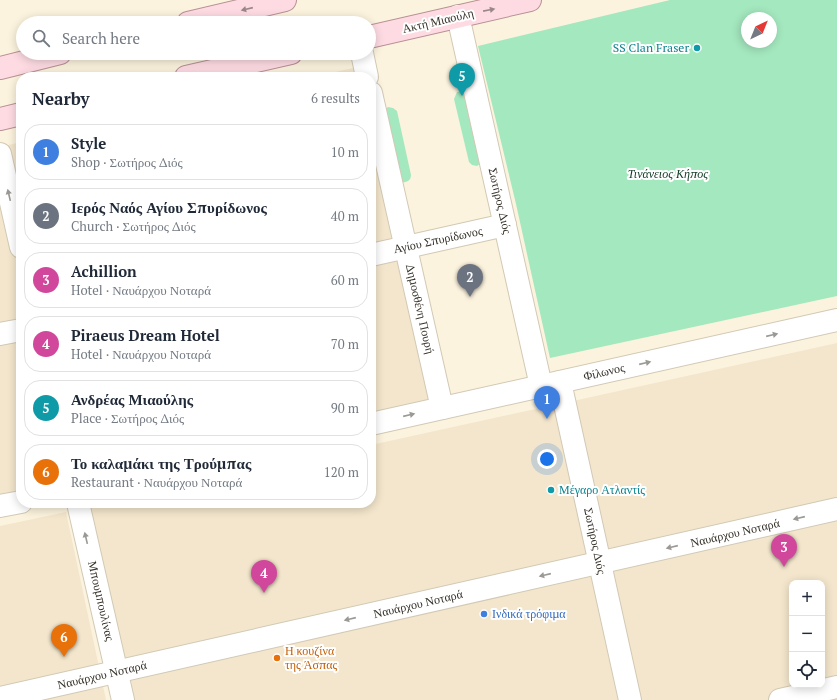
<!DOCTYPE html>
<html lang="en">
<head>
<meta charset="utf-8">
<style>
  body { margin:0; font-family:"PT Serif",serif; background:#f2f2f3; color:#1f2937 }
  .controls { position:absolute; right:12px; bottom:12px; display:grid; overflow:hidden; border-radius:8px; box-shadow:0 2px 10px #0003 }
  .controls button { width:36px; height:36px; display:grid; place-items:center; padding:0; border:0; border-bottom:1px solid #e0e1e3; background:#fff; color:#1f2937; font:20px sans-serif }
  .compass { position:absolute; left:741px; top:12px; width:36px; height:36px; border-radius:50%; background:#fff; box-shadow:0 2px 10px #0003; rotate:43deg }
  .you { position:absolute; left:547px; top:459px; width:14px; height:14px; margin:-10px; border:3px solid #fff; border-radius:50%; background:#1a73e8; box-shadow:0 0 0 6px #1a73e833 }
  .badge { display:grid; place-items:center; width:26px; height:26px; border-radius:50%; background:#d93025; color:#fff; font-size:13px; font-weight:700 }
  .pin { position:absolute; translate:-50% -33px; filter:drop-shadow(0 1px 2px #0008) }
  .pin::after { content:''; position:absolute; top:21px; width:14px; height:12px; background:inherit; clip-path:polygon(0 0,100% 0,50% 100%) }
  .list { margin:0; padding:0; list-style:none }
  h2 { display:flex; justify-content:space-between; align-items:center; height:52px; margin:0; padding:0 16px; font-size:17px }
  h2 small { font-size:13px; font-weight:400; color:#747a83 }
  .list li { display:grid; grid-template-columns:26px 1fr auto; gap:12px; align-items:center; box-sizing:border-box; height:56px; margin:0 8px 8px; padding:0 8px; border:1px solid #e0e1e3; border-radius:16px }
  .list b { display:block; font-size:15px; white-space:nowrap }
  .list p { margin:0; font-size:13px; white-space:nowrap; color:#747a83 }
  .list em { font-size:13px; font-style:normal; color:#747a83 }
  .icon { flex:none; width:22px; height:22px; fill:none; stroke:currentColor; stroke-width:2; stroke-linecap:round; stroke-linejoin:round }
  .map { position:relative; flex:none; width:837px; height:700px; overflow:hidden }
  .search { position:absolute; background:#fff; box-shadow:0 2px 10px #0003; left:16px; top:16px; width:360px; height:44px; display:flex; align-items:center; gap:10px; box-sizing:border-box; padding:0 14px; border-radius:22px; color:#747a83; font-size:15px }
  .panel { position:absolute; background:#fff; box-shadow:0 2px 10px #0003; left:16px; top:72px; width:360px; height:436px; border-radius:16px }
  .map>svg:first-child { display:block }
</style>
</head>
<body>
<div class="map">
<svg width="837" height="700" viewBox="0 0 837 700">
  <rect width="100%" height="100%" fill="#fcf3de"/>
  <g fill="#f3e6cc" fill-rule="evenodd">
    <polygon points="357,67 359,77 314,77"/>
    <polygon points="371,126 437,406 371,421"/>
    <polygon points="21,142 21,497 0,501 0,147"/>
    <path d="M837 343V700H638L573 401ZM792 583H822V685H792Z"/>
    <polygon points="554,405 618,700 130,700 87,507 105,503 371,503 371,445"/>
    <polygon points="66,512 106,700 0,700 0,526"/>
  </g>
  <g fill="#a4e8bf" fill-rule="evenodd">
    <path d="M670 0H837V296L550 358 516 204 478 46ZM747 18H771V42H747Z"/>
    <polygon points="463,91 465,92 481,163 477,166 472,165 469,162 454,99 457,92"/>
    <path d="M388 107 393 108 397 111 411 175C411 181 406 183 400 182L384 110Z"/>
  </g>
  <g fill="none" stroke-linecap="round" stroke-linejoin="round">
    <g stroke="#d2c9b5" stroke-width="24">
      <g id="minor">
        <polyline points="458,16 541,386"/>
        <polyline points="362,53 367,77"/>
        <polyline points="371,93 442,408"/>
        <polyline points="0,154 21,247"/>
        <polyline points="371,255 505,225"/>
        <polyline points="0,334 21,330"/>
        <polyline points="560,382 630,700"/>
        <polyline points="371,424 837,320"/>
        <polyline points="78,503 123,700"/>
        <polyline points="0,506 21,502"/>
        <polyline points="0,698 837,509"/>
        <polyline points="780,700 837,687"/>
      </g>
    </g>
    <g stroke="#b89196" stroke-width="24">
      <g id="major">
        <polyline points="188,23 285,0"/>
        <polyline points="369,37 530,0"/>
        <polyline points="0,68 60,53"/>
        <polyline points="186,77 291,53"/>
        <polyline points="0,119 21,114"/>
      </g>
    </g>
    <use href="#minor" stroke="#fff" stroke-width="22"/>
    <use href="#major" stroke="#fedbe3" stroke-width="22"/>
  </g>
  <defs><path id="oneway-solid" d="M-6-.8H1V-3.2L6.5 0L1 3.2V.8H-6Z"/></defs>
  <g fill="#9a8787">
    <use href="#oneway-solid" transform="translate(247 9) rotate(167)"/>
    <use href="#oneway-solid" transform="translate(489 10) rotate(-11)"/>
  </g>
  <g fill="#9b9995">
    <use href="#oneway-solid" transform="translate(9 195) rotate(-103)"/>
    <use href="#oneway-solid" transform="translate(772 335) rotate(-13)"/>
    <use href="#oneway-solid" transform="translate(645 363) rotate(-13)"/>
    <use href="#oneway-solid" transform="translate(409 415) rotate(-13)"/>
    <use href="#oneway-solid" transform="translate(799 518) rotate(167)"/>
    <use href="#oneway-solid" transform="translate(86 538) rotate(-103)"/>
    <use href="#oneway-solid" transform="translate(672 547) rotate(167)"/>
    <use href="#oneway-solid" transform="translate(545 575) rotate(167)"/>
    <use href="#oneway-solid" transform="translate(350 619) rotate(167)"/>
  </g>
  <g fill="#0f9aa8" stroke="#fff" stroke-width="1.5">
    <circle cx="697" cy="48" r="4"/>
    <circle cx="551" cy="490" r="4"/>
  </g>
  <circle fill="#3f7fe0" stroke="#fff" stroke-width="1.5" cx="484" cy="614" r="4"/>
  <circle fill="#e8710a" stroke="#fff" stroke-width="1.5" cx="277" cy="658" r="4"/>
  <g text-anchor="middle" stroke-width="4" stroke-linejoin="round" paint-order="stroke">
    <g font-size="12" fill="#37332b" stroke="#fff">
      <text transform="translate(438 21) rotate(-13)" y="4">Ακτή Μιαούλη</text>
      <text transform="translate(500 201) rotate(77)" y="4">Σωτήρος Διός</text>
      <text transform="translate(438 240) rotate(-12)" y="4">Αγίου Σπυρίδωνος</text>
      <text transform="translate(420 309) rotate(77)" y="4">Δημοσθένη Πουρή</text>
      <text transform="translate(604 372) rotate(-13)" y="4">Φίλωνος</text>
      <text transform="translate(735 533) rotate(-13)" y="4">Ναυάρχου Νοταρά</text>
      <text transform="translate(595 541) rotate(78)" y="4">Σωτήρος Διός</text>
      <text transform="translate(101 601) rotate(77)" y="4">Μπουμπουλίνας</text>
      <text transform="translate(418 604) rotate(-13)" y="4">Ναυάρχου Νοταρά</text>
      <text transform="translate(102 675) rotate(-13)" y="4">Ναυάρχου Νοταρά</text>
    </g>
    <g font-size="12" fill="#0d838f" stroke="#fff" text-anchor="end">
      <text x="689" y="52">SS Clan Fraser</text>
      <text x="559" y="494" text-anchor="start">Μέγαρο Ατλαντίς</text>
    </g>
    <g font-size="12" font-style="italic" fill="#0f3923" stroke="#fff">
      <text x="668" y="178">Τινάνειος Κήπος</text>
    </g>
    <g font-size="12" fill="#366cbe" stroke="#fff" text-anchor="start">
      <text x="492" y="618">Ινδικά τρόφιμα</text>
    </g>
    <g font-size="12" fill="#c56008" stroke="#fff" text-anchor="start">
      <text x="285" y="655">Η κουζίνα<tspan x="285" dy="14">της Άσπας</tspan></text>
    </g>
  </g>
</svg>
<div class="controls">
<button>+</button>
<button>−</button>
<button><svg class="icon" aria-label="locate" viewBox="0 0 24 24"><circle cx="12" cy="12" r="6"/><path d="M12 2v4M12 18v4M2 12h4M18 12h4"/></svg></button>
</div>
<svg class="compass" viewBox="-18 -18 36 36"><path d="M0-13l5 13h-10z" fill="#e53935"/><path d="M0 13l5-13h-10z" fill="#747a83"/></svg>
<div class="you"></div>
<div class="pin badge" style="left:547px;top:419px;background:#3f7fe0">1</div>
<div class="pin badge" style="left:470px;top:297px;background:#6b7280">2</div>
<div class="pin badge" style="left:784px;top:567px;background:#d1479c">3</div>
<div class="pin badge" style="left:264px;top:593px;background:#d1479c">4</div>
<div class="pin badge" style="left:462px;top:96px;background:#0f9aa8">5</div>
<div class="pin badge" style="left:64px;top:657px;background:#e8710a">6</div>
<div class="search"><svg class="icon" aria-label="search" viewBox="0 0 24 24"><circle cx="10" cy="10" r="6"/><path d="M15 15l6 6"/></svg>Search here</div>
<section class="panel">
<h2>Nearby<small>6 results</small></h2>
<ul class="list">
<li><span class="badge" style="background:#3f7fe0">1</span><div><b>Style</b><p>Shop · Σωτήρος Διός</p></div><em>10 m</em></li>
<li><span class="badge" style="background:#6b7280">2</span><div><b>Ιερός Ναός Αγίου Σπυρίδωνος</b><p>Church · Σωτήρος Διός</p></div><em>40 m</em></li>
<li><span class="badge" style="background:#d1479c">3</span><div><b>Achillion</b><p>Hotel · Ναυάρχου Νοταρά</p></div><em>60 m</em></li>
<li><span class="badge" style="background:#d1479c">4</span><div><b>Piraeus Dream Hotel</b><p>Hotel · Ναυάρχου Νοταρά</p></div><em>70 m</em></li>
<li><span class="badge" style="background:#0f9aa8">5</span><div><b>Ανδρέας Μιαούλης</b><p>Place · Σωτήρος Διός</p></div><em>90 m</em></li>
<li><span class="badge" style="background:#e8710a">6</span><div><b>Το καλαμάκι της Τρούμπας</b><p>Restaurant · Ναυάρχου Νοταρά</p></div><em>120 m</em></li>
</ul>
</section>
</div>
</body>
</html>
